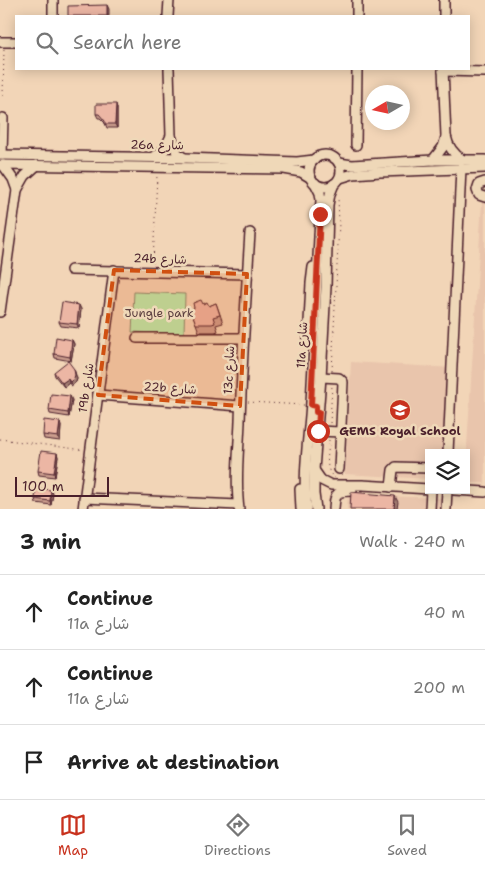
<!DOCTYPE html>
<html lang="en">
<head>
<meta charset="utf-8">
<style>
  body { margin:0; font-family:"Shantell Sans","Playpen Sans Arabic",sans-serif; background:#f2f2f2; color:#222 }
  .controls { position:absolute; right:15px; bottom:15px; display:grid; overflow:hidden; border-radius:0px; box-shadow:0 2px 12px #0003 }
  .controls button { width:45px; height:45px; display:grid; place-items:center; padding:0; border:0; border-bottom:1px solid #e0e0e0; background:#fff; color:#222; font:25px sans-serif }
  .compass { position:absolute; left:365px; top:85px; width:45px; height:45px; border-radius:50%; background:#fff; box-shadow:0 2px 12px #0003; rotate:261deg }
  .scale { position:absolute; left:15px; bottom:12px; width:94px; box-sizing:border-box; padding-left:5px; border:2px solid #4a1f2b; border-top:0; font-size:14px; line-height:18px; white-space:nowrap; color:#4a1f2b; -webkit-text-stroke:4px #efd8b8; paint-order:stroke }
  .stop { position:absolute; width:15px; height:15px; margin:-11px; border:4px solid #c8321e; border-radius:50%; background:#fff }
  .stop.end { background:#c8321e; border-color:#fff; box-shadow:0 1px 5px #0008 }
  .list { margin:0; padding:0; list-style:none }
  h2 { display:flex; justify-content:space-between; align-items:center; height:65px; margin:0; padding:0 20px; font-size:21px }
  h2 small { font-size:16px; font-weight:400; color:#767676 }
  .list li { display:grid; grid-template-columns:32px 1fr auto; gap:15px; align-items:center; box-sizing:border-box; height:75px; padding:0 20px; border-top:1px solid #e0e0e0 }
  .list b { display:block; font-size:19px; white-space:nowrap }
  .list p { margin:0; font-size:16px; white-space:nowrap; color:#767676 }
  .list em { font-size:16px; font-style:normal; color:#767676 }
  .icon { flex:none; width:28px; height:28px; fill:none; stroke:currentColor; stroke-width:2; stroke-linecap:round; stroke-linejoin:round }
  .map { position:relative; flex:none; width:485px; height:509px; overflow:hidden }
  .search { position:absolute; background:#fff; box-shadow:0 2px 12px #0003; left:15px; right:15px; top:15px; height:55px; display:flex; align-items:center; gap:12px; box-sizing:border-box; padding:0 18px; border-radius:0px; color:#767676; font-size:19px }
  .sheet { height:290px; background:#fff }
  nav { display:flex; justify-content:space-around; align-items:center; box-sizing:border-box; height:70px; border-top:1px solid #e0e0e0; background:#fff; font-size:14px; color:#767676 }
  nav a { display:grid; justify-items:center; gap:2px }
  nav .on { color:#c8321e }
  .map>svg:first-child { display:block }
</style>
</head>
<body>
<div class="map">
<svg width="485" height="509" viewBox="0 0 485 509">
  <rect width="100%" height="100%" fill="#f2d5b7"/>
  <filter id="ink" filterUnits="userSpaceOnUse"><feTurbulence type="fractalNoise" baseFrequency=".02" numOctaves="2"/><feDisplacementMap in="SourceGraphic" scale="10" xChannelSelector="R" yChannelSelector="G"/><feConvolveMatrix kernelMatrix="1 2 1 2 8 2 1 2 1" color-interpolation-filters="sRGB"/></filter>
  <g filter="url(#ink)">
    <g fill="#e9c5ac">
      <polygon points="482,202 485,202 485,483 466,483 466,463"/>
      <polygon points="351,362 453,368 448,453 429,453 429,479 345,474"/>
      <polygon points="348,495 443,498 443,509 347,509"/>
    </g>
    <polygon fill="#baefb0" stroke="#82876e" points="134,292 185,294 184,334 132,332"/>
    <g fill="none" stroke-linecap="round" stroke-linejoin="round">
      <g stroke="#4a1f2b" stroke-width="12">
        <g id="minor">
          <polyline points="53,16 53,0"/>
          <polyline points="168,16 169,0"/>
          <polyline points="357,16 357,0"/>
          <polyline points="444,16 444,0"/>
          <polyline points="0,42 16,42"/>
          <polyline points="169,69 171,136 177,153 184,158"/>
          <path d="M443 69 446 136C448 147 453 154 463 160"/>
          <polyline points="443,71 485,72"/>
          <polyline points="356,145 357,69"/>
          <polyline points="0,155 185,158 297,162 314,160"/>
          <polyline points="2,155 3,118"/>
          <circle cx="325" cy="171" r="16"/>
          <polyline points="154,157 164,150 171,136"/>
          <polyline points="433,160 443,147 446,137"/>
          <polyline points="339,163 352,165 433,160 485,160"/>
          <polyline points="0,165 284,169 301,172 311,178"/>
          <polyline points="3,165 13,179 17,190"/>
          <polyline points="340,178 353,174 380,172 485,168"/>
          <polyline points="485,182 479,184 477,190 479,195 485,197"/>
          <polyline points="71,270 247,274"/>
          <polyline points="0,312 17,190 25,176 37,165"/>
          <polyline points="137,338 243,338"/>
          <polyline points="308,341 311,283 313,267"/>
          <polyline points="321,377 339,378 343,382 339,469"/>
          <polyline points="98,395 240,406"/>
          <polyline points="318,431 341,432"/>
          <polyline points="448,453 461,168"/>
          <polyline points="314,470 321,480 331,485 362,485 429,489"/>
          <polyline points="391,487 393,470 396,467 429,468"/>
          <polyline points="300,489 301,509"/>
          <polyline points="454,490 485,492"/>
          <polyline points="84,498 238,505"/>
          <polyline points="83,509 114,270"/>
          <path d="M239 509C235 480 239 450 240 421 242 358 246 296 250 233"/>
          <path d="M307 509C302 476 309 436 311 402 315 335 317 267 321 200L320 193 315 183"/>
          <polyline points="316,509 314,494 314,470 321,377 326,287 328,205 330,194 334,184"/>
          <path d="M334 509C335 493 336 491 352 491"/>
          <polyline points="430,509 431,490"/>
          <polyline points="446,509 447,490"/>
        </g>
      </g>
      <g stroke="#4a1f2b" stroke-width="1" stroke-dasharray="1 4" stroke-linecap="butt">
        <polyline points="3,96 4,49"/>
        <polyline points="153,263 157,175"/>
        <polyline points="332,371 339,223 338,197"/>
        <polyline points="248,402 304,405"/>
        <polyline points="330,423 332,385"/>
        <polyline points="0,439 84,450"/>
        <path d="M329 440C329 452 323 470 335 478"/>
      </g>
      <use href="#minor" stroke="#efd8b8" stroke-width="9"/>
    </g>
    <g fill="#cb9d8d" stroke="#4a1f2b">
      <polygon points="117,108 117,128 107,128 105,123 100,118 98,118 96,114"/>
      <polygon points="216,303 223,323 216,325 218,331 215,332 199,332 191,310 203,304 209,306"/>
      <polygon points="81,309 79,328 61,326 59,322"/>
      <polygon points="72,340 74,344 71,361 55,358 54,354"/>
      <polygon points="74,369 77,379 76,382 71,386 69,383 64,387 55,376 54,372"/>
      <polygon points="72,400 69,417 50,414 49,410"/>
      <polygon points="61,426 60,441 44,439 43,435"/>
      <polygon points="57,453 58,457 55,477 39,475 38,471"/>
      <polygon points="51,490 53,494 51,505 36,503 35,499"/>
    </g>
    <g fill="#a57f73" stroke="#4a1f2b">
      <polygon points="107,5 109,9 109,16 107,16"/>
      <polygon points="116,104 117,108 117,128 115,124"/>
      <polygon points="79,305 81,309 79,328 77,324"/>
      <polygon points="72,340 74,344 71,361 70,357"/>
      <polygon points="74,369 77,379 76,382 71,386 70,382"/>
      <polygon points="68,379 69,383 64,387 62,383"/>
      <polygon points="70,396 72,400 69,417 68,413"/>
      <polygon points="60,422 61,426 60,441 58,437"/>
      <polygon points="57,453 58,457 55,477 54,473"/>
      <polygon points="51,490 53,494 51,505 50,501"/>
      <polygon points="395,496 398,502 397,509 394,509"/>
    </g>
    <g fill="#ecb6a4" stroke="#4a1f2b">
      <polygon points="107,5 107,16 68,16 68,6"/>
      <polygon points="96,104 116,104 115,124 105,124 105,121 99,114 96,114"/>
      <polygon points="201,300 203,304 207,302 209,306 216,303 220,315 213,317 215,323 212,324 196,324 191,310 194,308 193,303"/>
      <polygon points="62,302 79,305 77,324 59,322"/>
      <polygon points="56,337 72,340 70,357 54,354"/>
      <polygon points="68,361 74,369 75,375 74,378 70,382 68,379 62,383 54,372"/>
      <polygon points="51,394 70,396 68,413 49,410"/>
      <polygon points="44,420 60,422 58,437 43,435"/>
      <polygon points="41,451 57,453 54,473 38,471"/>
      <polygon points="36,488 51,490 50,501 35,499"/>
      <polygon points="351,492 395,496 394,509 350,509"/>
    </g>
  </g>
  <g fill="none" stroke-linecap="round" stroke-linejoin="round" filter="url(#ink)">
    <polyline stroke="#c8321e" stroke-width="6" points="318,431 319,412 316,412 316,406 311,405 320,214"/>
  </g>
  <path fill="#d05011" fill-opacity="0.2" stroke="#d05011" stroke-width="4" stroke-dasharray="10 6" stroke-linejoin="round" d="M114 270 247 274 240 406 98 395Z"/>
  <defs>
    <g id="school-disc" transform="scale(1.125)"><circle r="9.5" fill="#c8321e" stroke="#efd8b8"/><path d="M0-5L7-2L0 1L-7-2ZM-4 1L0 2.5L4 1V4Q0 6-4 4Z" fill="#fff"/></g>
  </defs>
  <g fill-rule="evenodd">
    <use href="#school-disc" x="400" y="410"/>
  </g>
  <g text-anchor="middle" stroke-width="5" stroke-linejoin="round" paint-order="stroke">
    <g font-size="12" fill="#4a1f2b" stroke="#efd8b8">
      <text transform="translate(157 145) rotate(1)" y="4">26a شارع</text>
      <text transform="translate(160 259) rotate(2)" y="4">24b شارع</text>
      <text transform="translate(302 345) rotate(-87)" y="4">11a شارع</text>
      <text transform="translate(229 370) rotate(-87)" y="4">13c شارع</text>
      <text transform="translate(86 388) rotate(-82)" y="4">19b شارع</text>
      <text transform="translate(170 388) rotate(4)" y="4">22b شارع</text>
    </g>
    <g font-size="12" fill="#5b3e3f" stroke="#efd8b8">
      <text x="159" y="317">Jungle park</text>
    </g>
    <g font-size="12" font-weight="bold" fill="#4a1f2b" stroke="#efd8b8">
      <text x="400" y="435">GEMS Royal School</text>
    </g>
  </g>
</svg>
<div class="controls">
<button><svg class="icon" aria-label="layers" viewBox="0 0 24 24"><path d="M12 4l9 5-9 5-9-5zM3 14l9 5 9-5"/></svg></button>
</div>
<svg class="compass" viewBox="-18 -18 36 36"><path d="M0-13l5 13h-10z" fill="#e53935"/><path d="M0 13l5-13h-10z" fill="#767676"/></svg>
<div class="scale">100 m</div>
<div class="stop" style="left:318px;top:431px"></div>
<div class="stop end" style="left:320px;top:214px"></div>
<div class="search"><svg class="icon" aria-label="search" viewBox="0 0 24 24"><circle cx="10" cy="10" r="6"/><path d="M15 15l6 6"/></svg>Search here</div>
</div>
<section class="sheet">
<h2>3 min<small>Walk · 240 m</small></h2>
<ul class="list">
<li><svg class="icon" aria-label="ahead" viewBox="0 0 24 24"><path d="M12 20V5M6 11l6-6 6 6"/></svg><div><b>Continue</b><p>11a شارع</p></div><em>40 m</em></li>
<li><svg class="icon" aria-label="ahead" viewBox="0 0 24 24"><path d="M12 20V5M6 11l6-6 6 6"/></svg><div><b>Continue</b><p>11a شارع</p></div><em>200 m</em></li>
<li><svg class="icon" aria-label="arrive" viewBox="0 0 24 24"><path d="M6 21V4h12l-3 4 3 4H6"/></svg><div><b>Arrive at destination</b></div></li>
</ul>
</section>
<nav>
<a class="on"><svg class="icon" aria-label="map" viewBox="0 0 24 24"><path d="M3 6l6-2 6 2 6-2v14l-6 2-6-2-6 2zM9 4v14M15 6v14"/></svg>Map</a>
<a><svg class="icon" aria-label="directions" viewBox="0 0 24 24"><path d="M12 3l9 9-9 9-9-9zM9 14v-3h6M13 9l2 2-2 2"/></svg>Directions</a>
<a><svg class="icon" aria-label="saved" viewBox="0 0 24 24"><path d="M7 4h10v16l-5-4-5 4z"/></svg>Saved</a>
</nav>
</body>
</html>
